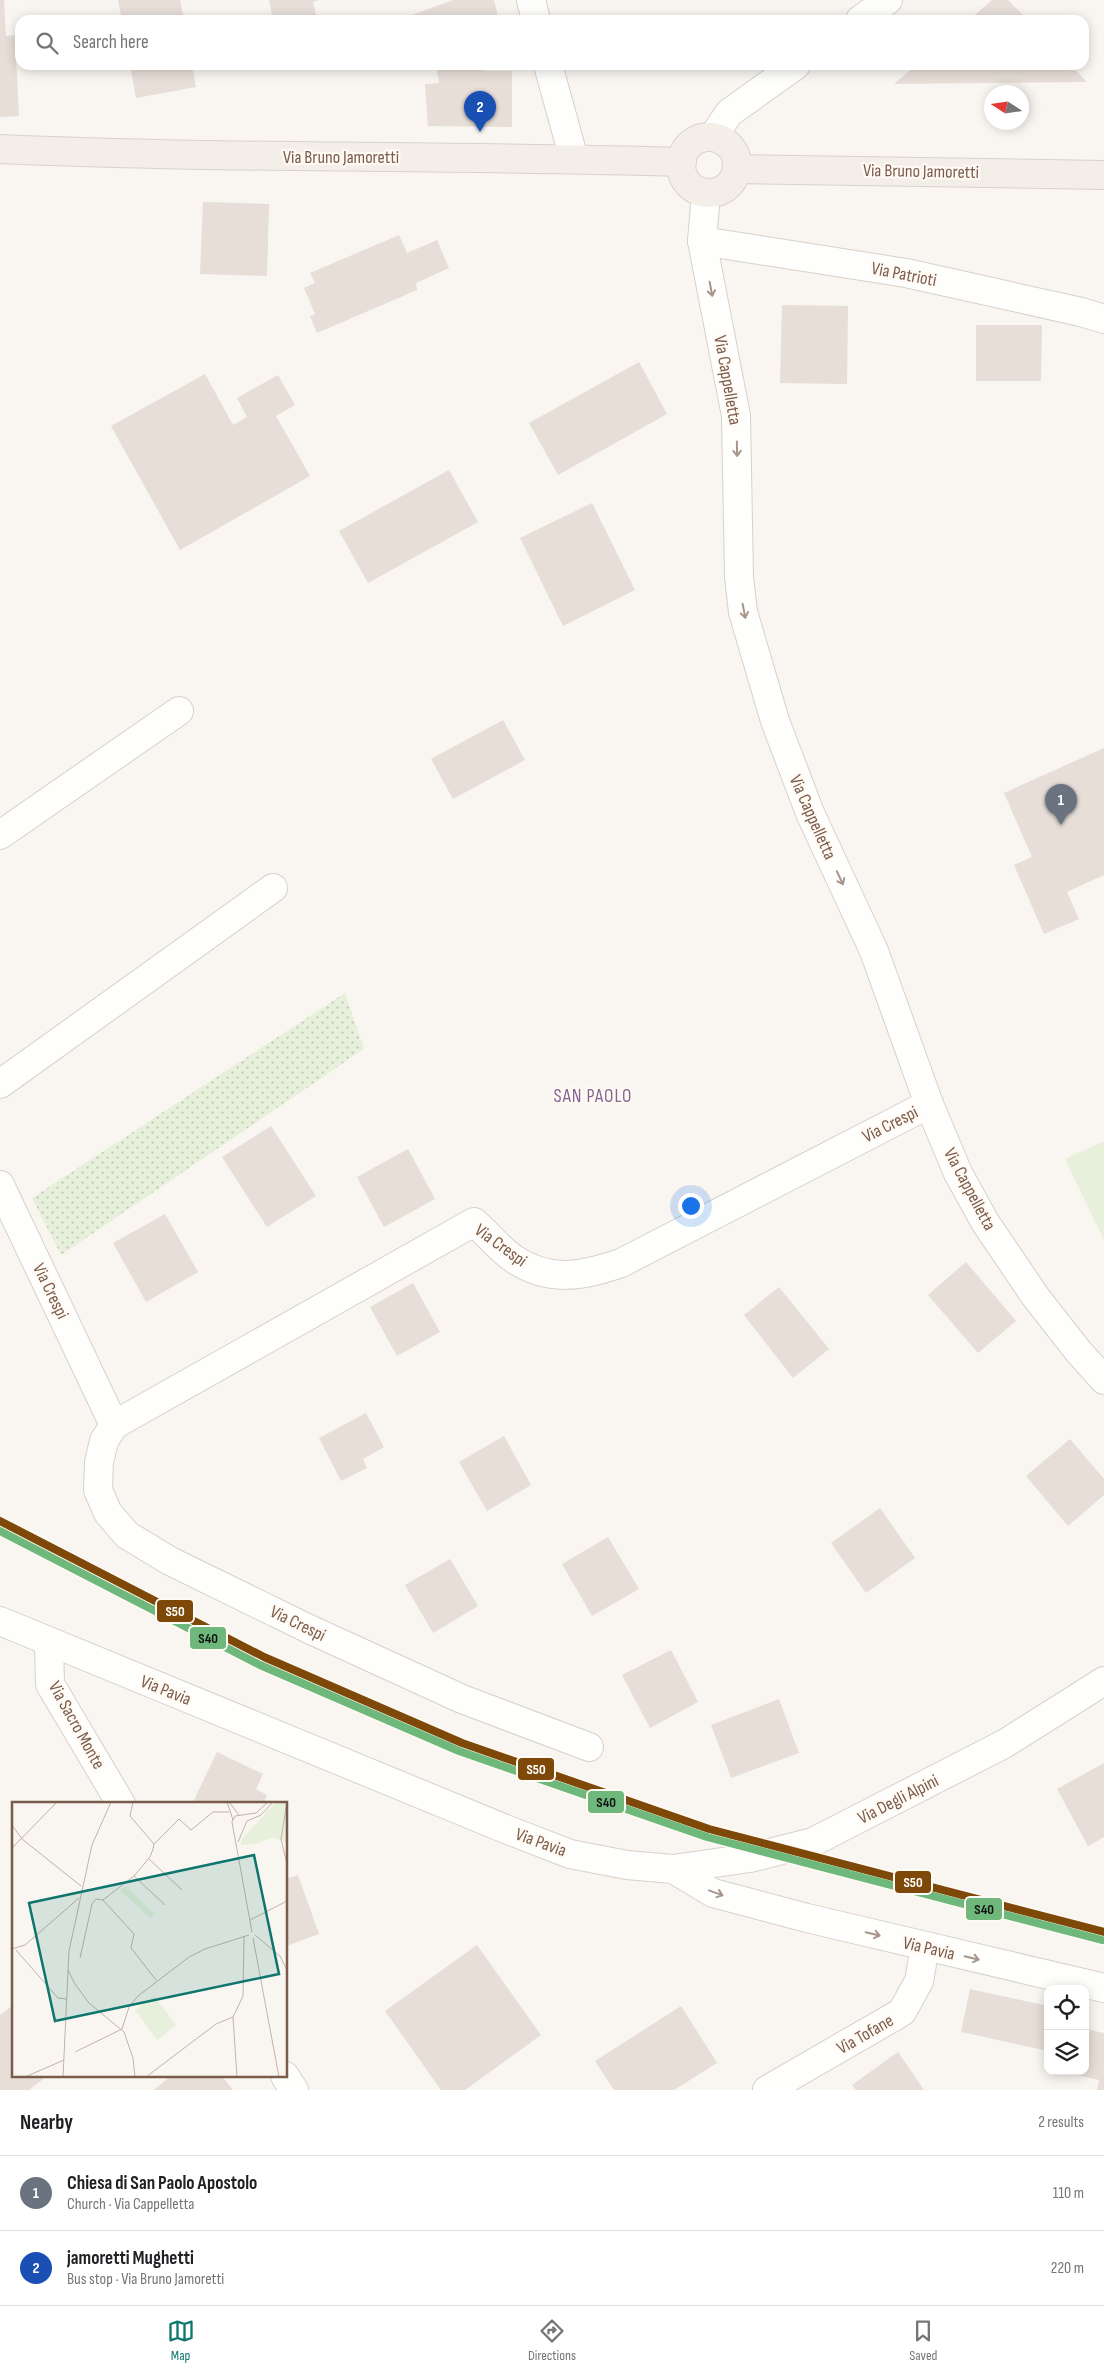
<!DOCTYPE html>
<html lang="en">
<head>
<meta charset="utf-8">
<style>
  body { margin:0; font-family:"Sofia Sans Condensed",sans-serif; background:#f2f2f2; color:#202124 }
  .controls { position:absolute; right:15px; bottom:15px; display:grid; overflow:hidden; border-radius:10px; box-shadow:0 2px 12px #0003 }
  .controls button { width:45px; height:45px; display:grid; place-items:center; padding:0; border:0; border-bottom:1px solid #e0e0e0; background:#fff; color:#202124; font:25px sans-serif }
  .compass { position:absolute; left:984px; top:85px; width:45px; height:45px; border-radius:50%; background:#fff; box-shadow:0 2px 12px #0003; rotate:282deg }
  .you { position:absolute; left:690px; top:1205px; width:18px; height:18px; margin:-12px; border:4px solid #fff; border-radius:50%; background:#1a73e8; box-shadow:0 0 0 8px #1a73e833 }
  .badge { display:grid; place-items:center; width:32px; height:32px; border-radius:50%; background:#0f766e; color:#fff; font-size:16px; font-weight:700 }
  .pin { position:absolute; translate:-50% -41px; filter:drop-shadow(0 1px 2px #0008) }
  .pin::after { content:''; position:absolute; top:26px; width:18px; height:15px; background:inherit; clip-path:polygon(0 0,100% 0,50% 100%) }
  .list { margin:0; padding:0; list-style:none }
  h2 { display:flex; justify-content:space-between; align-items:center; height:65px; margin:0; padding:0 20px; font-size:21px }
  h2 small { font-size:16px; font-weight:400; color:#757577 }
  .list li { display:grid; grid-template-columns:32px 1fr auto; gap:15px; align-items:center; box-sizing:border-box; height:75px; padding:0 20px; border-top:1px solid #e0e0e0 }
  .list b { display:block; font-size:19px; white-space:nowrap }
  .list p { margin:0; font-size:16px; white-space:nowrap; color:#757577 }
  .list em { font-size:16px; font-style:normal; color:#757577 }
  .icon { flex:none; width:28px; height:28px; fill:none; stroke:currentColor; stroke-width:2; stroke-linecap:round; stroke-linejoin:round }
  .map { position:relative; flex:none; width:1104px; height:2090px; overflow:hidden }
  .search { position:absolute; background:#fff; box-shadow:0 2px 12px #0003; left:15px; right:15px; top:15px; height:55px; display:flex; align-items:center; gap:12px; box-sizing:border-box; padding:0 18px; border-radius:15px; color:#757577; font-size:19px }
  .sheet { height:215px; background:#fff }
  nav { display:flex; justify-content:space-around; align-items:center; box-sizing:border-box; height:70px; border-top:1px solid #e0e0e0; background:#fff; font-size:14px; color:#757577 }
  nav a { display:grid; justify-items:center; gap:2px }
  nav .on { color:#0f766e }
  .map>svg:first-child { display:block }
</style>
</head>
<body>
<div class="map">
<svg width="1104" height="2090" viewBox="0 0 1104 2090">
  <defs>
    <pattern id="grass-dots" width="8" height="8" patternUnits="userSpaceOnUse" patternTransform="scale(1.25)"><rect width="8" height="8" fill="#e7f0db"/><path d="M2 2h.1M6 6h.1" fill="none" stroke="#c0c6b4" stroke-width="1.8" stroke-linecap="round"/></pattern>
  </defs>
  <rect width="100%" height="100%" fill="#f9f5f0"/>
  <polygon fill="url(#grass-dots)" points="345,993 364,1049 61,1255 32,1198"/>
  <polygon fill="#e7f0db" points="1104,1141 1104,1240 1065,1159"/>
  <g fill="#e6ded7">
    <polygon points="0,0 4,0 6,36 15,35 19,116 0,117"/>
    <polygon points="118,0 180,0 184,20 122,20"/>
    <polygon points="269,0 319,0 313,2 317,20 273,20"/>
    <polygon points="453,0 494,0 499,20 410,20 409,16"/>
    <polygon points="992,0 1008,0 1028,20 969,20"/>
    <polygon points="130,65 192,65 196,87 136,98"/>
    <polygon points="436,65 484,65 485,71 512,71 512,127 428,126 425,84 439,83"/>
    <polygon points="916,65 1071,65 1087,82 894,84"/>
    <polygon points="203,202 269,204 267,276 200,274"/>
    <polygon points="399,235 407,253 437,240 449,268 416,283 417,290 317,333 310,316 315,314 304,288 315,283 310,273"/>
    <polygon points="782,305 848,306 847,384 780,383"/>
    <polygon points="976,325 1042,325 1041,381 976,381"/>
    <polygon points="639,362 667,414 558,475 529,423"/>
    <polygon points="205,374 233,425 247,417 237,398 278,375 295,405 276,416 310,476 180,550 111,426"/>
    <polygon points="449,470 478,522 368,583 339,531"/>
    <polygon points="592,503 635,590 563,626 520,538"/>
    <polygon points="503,720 525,760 453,799 431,759"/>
    <polygon points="1104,748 1104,875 1067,892 1079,919 1044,934 1014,865 1032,857 1004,793"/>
    <polygon points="271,1126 316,1196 267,1227 222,1157"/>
    <polygon points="408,1149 435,1199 384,1227 357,1177"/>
    <polygon points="165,1214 198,1272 146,1302 113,1243"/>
    <polygon points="966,1262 1016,1321 978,1353 928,1295"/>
    <polygon points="413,1283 440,1332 397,1356 370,1307"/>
    <polygon points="779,1287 829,1349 793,1378 744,1315"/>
    <polygon points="366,1413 384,1447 363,1459 367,1468 341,1481 319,1438"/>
    <polygon points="504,1436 531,1485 487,1511 459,1462"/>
    <polygon points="1070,1439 1104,1479 1104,1495 1068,1526 1026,1476"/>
    <polygon points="880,1508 915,1558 866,1593 831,1543"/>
    <polygon points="608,1537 639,1589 592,1616 562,1564"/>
    <polygon points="450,1559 478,1606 433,1633 405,1585"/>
    <polygon points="671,1650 698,1702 650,1728 622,1675"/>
    <polygon points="779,1699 799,1753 731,1778 711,1725"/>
    <polygon points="217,1752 263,1774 256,1789 267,1795 263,1804 192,1804"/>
    <polygon points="1104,1763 1104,1837 1088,1846 1057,1789"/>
    <polygon points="298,1875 319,1934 286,1946 286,1879"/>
    <polygon points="477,1945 541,2035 465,2090 441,2090 385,2011"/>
    <polygon points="970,1989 1048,2006 1048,2051 961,2032"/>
    <polygon points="14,2004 14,2076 47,2076 29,2090 0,2090 0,2015"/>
    <polygon points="681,2006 717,2063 674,2090 614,2090 595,2061"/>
    <polygon points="1085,2029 1104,2033 1104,2090 1097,2090 1099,2080 1068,2073 1068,2071 1085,2071"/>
    <polygon points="898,2052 924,2090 856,2090 852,2085"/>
    <polygon points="171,2076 222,2076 233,2090 154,2090"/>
  </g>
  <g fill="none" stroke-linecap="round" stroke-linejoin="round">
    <g stroke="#d7d1cb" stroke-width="30">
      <g id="street">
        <polyline points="531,0 536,20"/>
        <polyline points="860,20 888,0"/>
        <polyline points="548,65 574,159"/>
        <polyline points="713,137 729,113 796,65"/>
        <polyline points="706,193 702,241 736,416 739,577 743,612 775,721 810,813 874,951 929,1104 958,1173 985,1222 1035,1296 1078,1351 1104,1380"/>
        <polyline points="702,241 906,273 1081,312 1104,319"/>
        <polyline points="0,835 179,711"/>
        <polyline points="0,1084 273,888"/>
        <path d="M0 1185 114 1425 474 1222C487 1233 499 1249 514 1259 549 1283 584 1276 621 1263L929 1104"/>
        <polyline points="114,1425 104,1441 99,1462 98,1490 108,1513 127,1535 170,1561 309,1629 462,1699 589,1747"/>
        <polyline points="0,1621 508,1830 570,1854 627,1865 673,1869 713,1893 807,1918 1104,1988"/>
        <polyline points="49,1642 50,1684 121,1804"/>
        <polyline points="673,1869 750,1858 813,1842 1004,1744 1104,1681"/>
        <polyline points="285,2076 294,2090"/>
        <polyline points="767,2090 902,2012 919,1981 925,1947"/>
      </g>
    </g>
    <g stroke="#dad1cc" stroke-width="30">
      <g id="primary">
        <circle cx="709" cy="165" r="28"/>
        <path d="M0 149C227 159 454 155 682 162"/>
        <polyline points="737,169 1104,175"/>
      </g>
    </g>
    <use href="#street" stroke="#fefefd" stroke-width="28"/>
    <use href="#primary" stroke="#f3eee8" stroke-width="28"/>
    <g stroke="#fffaf3" stroke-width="11">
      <polyline id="rail-1" points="0,1521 264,1657 462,1743 709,1829 1104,1932"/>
    </g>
    <g stroke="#fffaf3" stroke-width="11">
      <polyline id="rail-2" points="0,1531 260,1665 459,1751 707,1837 1102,1940"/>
    </g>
    <use href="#rail-1" stroke="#7d4808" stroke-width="8"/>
    <use href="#rail-2" stroke="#6db87a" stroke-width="8"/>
  </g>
  <defs><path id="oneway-shaft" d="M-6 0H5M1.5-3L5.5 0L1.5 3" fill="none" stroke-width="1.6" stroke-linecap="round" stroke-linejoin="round" transform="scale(1.25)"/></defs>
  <g stroke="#a8958b">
    <use href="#oneway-shaft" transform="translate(711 289) rotate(79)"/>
    <use href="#oneway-shaft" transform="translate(737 449) rotate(89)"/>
    <use href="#oneway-shaft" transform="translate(744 611) rotate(79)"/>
    <use href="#oneway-shaft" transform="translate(840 878) rotate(65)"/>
    <use href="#oneway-shaft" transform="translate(716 1893) rotate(20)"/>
    <use href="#oneway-shaft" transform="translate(873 1934) rotate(14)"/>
    <use href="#oneway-shaft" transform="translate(972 1958) rotate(13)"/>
  </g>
  <g text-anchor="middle" stroke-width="4.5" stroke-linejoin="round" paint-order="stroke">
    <g font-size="18" fill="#7a5c4d" stroke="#fffaf3">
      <text x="341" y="163">Via Bruno Jamoretti</text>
      <text transform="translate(921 171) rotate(1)" y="6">Via Bruno Jamoretti</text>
      <text transform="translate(904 274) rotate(11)" y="6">Via Patrioti</text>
      <text transform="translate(728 380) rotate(80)" y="6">Via Cappelletta</text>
      <text transform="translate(813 817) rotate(66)" y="6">Via Cappelletta</text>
      <text transform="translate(890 1124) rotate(-27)" y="6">Via Crespi</text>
      <text transform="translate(970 1189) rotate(62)" y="6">Via Cappelletta</text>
      <text transform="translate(501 1245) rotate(36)" y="6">Via Crespi</text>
      <text transform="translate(51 1291) rotate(64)" y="6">Via Crespi</text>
      <text transform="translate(298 1623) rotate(26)" y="6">Via Crespi</text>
      <text transform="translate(166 1690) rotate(22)" y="6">Via Pavia</text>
      <text transform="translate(77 1725) rotate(61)" y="6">Via Sacro Monte</text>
      <text transform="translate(898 1799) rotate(-27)" y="6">Via Degli Alpini</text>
      <text transform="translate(541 1842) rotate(20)" y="6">Via Pavia</text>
      <text transform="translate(929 1948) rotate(13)" y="6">Via Pavia</text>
      <text transform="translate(865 2034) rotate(-30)" y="6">Via Tofane</text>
    </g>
    <g font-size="19" letter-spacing="1" fill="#846695" stroke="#fffaf3">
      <text x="593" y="1102">SAN PAOLO</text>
    </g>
  </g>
  <g transform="translate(12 1802)">
    <rect width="275" height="275" fill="#f9f5f0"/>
    <path d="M114 84 143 113 138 116 108 88Z" fill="#e7f0db"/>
    <path d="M264 0H275V41L262 35 244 42 229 43V38Z" fill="#e7f0db"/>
    <path d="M142 194 164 223 145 238 123 208Z" fill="#e7f0db"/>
    <path fill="none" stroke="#c2b3aa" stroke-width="1" d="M121 0 118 14 142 42 141 47 138 55 122 74 91 98 122 132 119 146 144 178M215 0 221 18M217 0 227 13M275 0 269 37 275 62M0 23 10 37 69 84M226 40 235 19 249 13 261 0M142 42 167 17 179 28 201 10H217M0 46 45 0M137 57 170 88M122 74 153 103M238 118 275 99M240 130 220 20 223 14 244 11 256 0M243 133 268 154 275 168M241 136 267 275M0 147 13 143 67 96M4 148 46 196 54 197M68 156 80 102 84 97 91 98M56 168 63 182 77 201 112 230 121 256 123 275M221 215 225 275M63 250 110 227 117 205 126 194 177 155 193 147 237 133M13 275 52 258M51 275 57 149 80 43 99 0M134 275 204 222 221 215 231 194 232 134"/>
    <path fill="#0f766e" fill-opacity="0.15" stroke="#0f766e" stroke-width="2.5" d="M242 53 267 172 43 219 17 101Z"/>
    <rect width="275" height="275" fill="none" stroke="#7a5c4d" stroke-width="2.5"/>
  </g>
  <g stroke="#fffaf3" stroke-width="2">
    <rect x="156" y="1599" width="38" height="24" rx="5" fill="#7d4808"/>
    <rect x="189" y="1626" width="38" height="24" rx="5" fill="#6db87a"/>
    <rect x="517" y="1757" width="38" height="24" rx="5" fill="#7d4808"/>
    <rect x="587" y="1790" width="38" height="24" rx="5" fill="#6db87a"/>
    <rect x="894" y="1870" width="38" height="24" rx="5" fill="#7d4808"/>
    <rect x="965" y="1897" width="38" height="24" rx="5" fill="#6db87a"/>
  </g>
  <g font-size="14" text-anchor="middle" font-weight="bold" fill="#fff">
    <text x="175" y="1616">S50</text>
    <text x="536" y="1774">S50</text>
    <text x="913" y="1887">S50</text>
  </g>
  <g font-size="14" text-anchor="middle" font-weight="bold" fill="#111">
    <text x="208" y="1643">S40</text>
    <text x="606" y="1807">S40</text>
    <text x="984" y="1914">S40</text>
  </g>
</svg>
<div class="controls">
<button><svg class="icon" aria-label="locate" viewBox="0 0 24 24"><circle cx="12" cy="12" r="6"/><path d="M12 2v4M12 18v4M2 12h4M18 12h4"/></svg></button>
<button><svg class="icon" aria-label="layers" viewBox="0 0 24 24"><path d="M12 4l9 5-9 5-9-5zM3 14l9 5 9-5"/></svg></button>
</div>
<svg class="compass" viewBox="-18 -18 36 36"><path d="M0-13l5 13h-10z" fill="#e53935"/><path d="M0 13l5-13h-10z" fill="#757577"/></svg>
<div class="you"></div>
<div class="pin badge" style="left:1061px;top:825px;background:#6b7280">1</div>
<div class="pin badge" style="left:480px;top:132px;background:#1a4fb4">2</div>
<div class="search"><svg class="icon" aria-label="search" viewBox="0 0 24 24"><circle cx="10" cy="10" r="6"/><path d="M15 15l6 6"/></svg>Search here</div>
</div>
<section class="sheet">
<h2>Nearby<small>2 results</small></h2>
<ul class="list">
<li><span class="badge" style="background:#6b7280">1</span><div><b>Chiesa di San Paolo Apostolo</b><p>Church · Via Cappelletta</p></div><em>110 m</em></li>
<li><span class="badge" style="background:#1a4fb4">2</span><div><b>jamoretti Mughetti</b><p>Bus stop · Via Bruno Jamoretti</p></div><em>220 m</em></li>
</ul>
</section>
<nav>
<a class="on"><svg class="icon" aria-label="map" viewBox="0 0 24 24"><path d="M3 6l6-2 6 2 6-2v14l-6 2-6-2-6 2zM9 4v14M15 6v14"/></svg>Map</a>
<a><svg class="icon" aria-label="directions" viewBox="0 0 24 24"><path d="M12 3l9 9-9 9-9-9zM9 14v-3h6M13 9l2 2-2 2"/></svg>Directions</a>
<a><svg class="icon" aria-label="saved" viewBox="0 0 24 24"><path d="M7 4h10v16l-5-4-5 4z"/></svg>Saved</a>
</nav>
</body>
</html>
